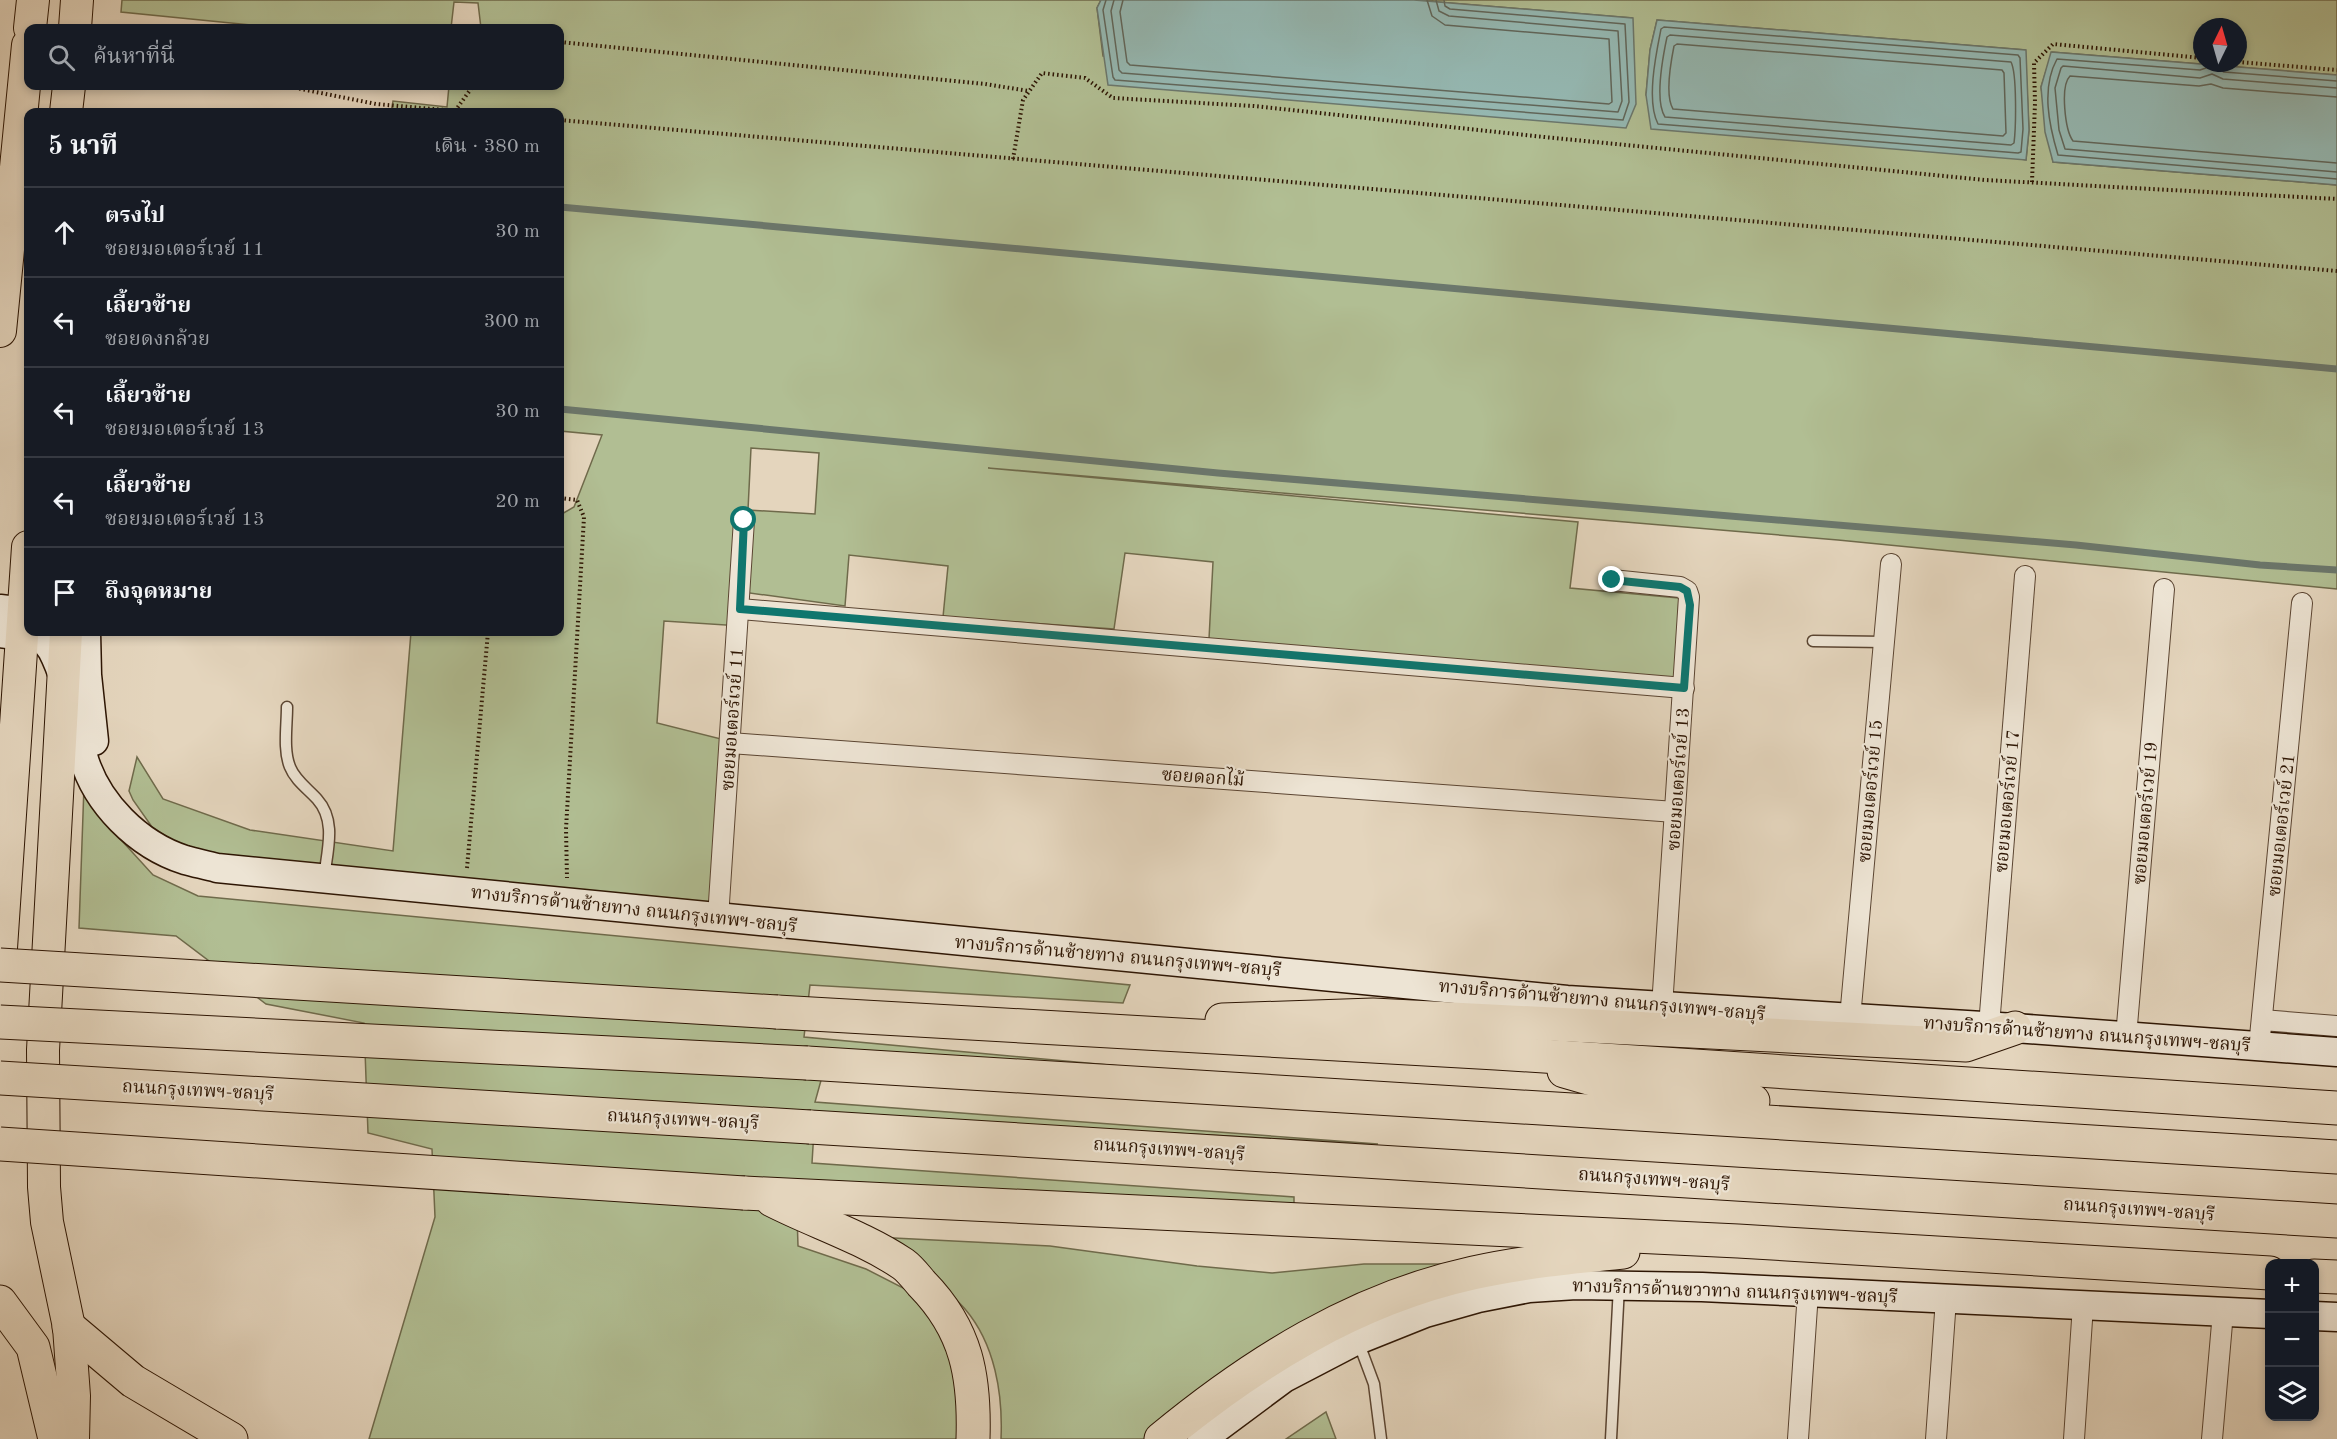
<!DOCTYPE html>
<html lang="th">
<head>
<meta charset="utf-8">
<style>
  body { margin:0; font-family:"Old Standard TT","Noto Serif Thai",serif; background:#20242c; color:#f1f3f6 }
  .controls { position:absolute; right:18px; bottom:18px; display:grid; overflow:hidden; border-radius:12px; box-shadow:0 3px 9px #0003 }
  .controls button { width:54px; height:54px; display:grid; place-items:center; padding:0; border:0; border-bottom:2px solid #363941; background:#171b24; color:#f1f3f6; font:30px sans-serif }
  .compass { position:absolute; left:2193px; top:18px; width:54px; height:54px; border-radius:50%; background:#171b24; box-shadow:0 3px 9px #0003; rotate:5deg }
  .stop { position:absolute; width:18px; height:18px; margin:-14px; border:4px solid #0f766e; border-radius:50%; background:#fff }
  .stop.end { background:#0f766e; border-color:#fff; box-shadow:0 2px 6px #0008 }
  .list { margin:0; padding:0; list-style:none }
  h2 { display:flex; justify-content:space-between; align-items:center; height:78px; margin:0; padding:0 24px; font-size:26px }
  h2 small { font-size:20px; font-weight:400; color:#9ea1a6 }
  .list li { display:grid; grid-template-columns:39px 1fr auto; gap:18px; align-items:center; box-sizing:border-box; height:90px; padding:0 24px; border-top:2px solid #363941 }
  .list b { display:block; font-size:22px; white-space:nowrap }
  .list p { margin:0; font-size:20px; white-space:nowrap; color:#9ea1a6 }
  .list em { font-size:20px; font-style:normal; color:#9ea1a6 }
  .icon { flex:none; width:33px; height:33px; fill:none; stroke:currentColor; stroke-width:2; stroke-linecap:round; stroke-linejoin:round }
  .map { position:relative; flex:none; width:2337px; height:1439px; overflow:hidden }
  .search { position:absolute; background:#171b24; box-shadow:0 3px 9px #0003; left:24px; top:24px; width:540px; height:66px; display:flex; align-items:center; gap:15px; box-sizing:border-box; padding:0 21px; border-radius:12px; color:#9ea1a6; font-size:22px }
  .panel { position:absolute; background:#171b24; box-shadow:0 3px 9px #0003; left:24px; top:108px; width:540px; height:528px; border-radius:12px }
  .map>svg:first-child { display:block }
</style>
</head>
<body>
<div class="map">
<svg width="2337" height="1439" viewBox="0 0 2337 1439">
  <rect width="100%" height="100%" fill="#e4d5bd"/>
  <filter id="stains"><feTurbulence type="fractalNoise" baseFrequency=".00333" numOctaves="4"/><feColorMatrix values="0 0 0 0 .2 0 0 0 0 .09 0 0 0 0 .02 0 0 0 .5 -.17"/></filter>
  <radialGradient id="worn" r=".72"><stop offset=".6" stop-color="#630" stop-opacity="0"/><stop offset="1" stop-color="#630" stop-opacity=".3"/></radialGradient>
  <g fill="#b1be93" stroke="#6f6a4b" stroke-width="1.5" fill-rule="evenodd">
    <path d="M122 0H1101L1097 8 1103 56 1633 58 1632 18 1414 0H2337V75L2052 52 2041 87 2053 162 2337 185V589L1838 540 988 468 1578 522 1570 588 1679 598 1675 678 1209 639 1213 562 1125 553 1114 629 943 617 948 566 849 555 845 606 743 592 741 626 664 621 657 723 741 744 714 908 193 854 152 827 133 800 129 791 137 757 163 799 250 830 393 851 411 632H560V515L574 507 602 435 560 431V112H391L393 101 447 107 449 86H560V28H481L478 3 454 2 451 28H281L121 12ZM1657 20 2025 50 2029 130 2026 160 1646 95 1650 50ZM2202 27H2238V63H2202ZM751 448 819 453 815 514 748 510Z"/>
    <polygon points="84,786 113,831 153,875 198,896 1130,985 1123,1003 810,985 804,1037 1120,1066 828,1055 815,1102 1378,1144 815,1114 812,1163 1294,1197 1294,1211 796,1182 798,1246 866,1269 915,1294 954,1349 966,1439 369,1439 435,1217 432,1149 368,1133 364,1023 266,1004 176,936 79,928"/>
    <path d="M874 1237 1050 1246 1197 1266 1272 1273 1364 1264H1481L1155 1439H1001C1003 1394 995 1344 965 1309 940 1280 905 1259 874 1237Z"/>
    <polygon points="1326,1412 1336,1439 1286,1439"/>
  </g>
  <g fill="#95b8b2" stroke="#6b776c" stroke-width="1.5">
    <polygon points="1101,0 1414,0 1633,18 1636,104 1626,128 1108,85 1097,8"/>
    <polygon points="1657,20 2026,50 2029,130 2026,160 1651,129 1646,95 1650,50"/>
    <polygon points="2051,52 2337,75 2337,185 2053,162 2045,132 2041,87"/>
  </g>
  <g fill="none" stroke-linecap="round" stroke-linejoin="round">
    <g stroke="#61665a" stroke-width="1.5">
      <polyline points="1106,0 1103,10 1113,77 1115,80 1623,120 1629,102 1625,24 1450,9 1445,6 1444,0"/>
      <polyline points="1114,0 1111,11 1119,70 1122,73 1618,112 1622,101 1618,31 1449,16 1439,11 1436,0"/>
      <polyline points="1123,0 1120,12 1127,62 1130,65 1609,104 1612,102 1609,39 1445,25 1432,16 1427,0"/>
      <path d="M1664 27 2018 55 2020 58 2023 129 2021 152 2018 153 1658 124C1646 101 1656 54 1661 29Z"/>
      <path d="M1670 35 2011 62C2017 73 2016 128 2014 143L2011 145 1665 117C1654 100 1663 56 1667 37Z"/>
      <path d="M1677 44 2002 70 2004 73 2006 133 2003 136 1673 109C1665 96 1671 61 1674 46Z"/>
      <path d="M2208 63 2206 68 2200 70 2057 59C2041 88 2049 125 2058 155L2337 179"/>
      <polyline points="2218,63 2219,69 2224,72 2337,81"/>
      <polyline points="2337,88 2223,79 2212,74 2200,78 2063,66 2061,68 2055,88 2059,130 2065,149 2337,172"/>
      <path d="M2337 97 2223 88 2211 84 2199 86 2070 76C2060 86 2065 130 2073 141L2337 163"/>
    </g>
    <g stroke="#6b776c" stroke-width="7">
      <polyline points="560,207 2337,369"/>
      <polyline points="560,409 1218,473 2076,545 2260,565 2337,570"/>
    </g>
    <g stroke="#5b4532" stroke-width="13">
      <g id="lane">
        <polyline points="1813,641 1884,642"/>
        <path d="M287 707C287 726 283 750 290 767 295 780 308 789 317 799 337 821 327 851 324 878"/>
        <polyline points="1358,1341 1374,1384 1381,1439"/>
        <polyline points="1611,1439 1619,1286"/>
      </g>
    </g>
    <g stroke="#5b4532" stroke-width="22">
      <g id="street">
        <polyline points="1612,580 1680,587 1687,591 1689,597 1662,1007"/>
        <polyline points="740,609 1684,688"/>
        <polyline points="730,743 1675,812"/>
        <polyline points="718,918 744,520"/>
        <polyline points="1850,1018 1891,564"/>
        <polyline points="2262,1020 2337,1026"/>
        <polyline points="1989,1026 2025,576"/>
        <polyline points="2126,1037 2164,589"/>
        <polyline points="2259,1047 2302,603"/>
        <polyline points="1798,1439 1808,1292"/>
        <polyline points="1936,1439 1946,1299"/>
        <polyline points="2074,1439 2083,1305"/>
        <polyline points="2212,1439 2223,1312"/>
      </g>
    </g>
    <g stroke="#2d1503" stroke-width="31">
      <g id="secondary">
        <polyline points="0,609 25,612 28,618"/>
        <path d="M38 632C43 638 48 644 52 650 69 682 73 721 83 756 96 803 138 845 185 860 196 863 206 865 217 868L1567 1000 2015 1028 2337 1052"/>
        <polyline points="86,632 87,675 94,741"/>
        <polyline points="0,633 22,636"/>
        <polyline points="2314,1316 2337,1317"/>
        <polyline points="1202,1439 1284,1378 1355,1341 1425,1313 1478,1298 1529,1288 1576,1285 1702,1287 2270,1314"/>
      </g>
    </g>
    <g stroke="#2d1503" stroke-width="34">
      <g id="primary">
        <polyline points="30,28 33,0"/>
        <polyline points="75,28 77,0"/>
        <polyline points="66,112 69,86"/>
        <polyline points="0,331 28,45"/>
        <polyline points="66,632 43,1050 44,1187 47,1222 69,1327 74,1396 73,1439"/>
        <polyline points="0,963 28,547"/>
      </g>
    </g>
    <g stroke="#2d1503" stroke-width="35">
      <g id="highway">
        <polyline points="777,1012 1496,1053 2337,1108"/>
        <polyline points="1222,1020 1373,1015 1966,1045 2015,1028"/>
        <polyline points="807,1063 2337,1157"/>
        <polyline points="1564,1071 1623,1088 1753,1101"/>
        <polyline points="810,1127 2337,1221"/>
        <polyline points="744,1193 1738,1241 2270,1273"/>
        <path d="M772 1200C815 1222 863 1237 903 1264 910 1269 916 1277 922 1284 967 1330 975 1377 973 1439"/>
        <polyline points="2314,1276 2337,1277"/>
        <polyline points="0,1302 33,1347 55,1439"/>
        <polyline points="69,1327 133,1381 231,1439"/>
        <path d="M1161 1439C1253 1363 1355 1299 1473 1273 1523 1262 1573 1257 1623 1252"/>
      </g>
    </g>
    <g stroke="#2d1503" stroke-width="4" stroke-dasharray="1.5 3" stroke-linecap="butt">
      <polyline points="560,42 985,84 1029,91"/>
      <polyline points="2238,62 2337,70"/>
      <polyline points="286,86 376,104 468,112"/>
      <polyline points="455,111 473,86"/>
      <polyline points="560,120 2337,271"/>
      <polyline points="1013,159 1023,100 1042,73 1085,78 1113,98 1254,106 1544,137 1985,180 2337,199"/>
      <polyline points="2032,182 2035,103 2034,63 2053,44 2202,58"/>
      <polyline points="560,498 577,500 584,517 566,829 567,878"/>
      <polyline points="467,868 488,632"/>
    </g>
    <use href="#lane" stroke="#ede4d4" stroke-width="10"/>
    <use href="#street" stroke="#ede4d4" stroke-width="20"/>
    <use href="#secondary" stroke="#ede4d4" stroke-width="28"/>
    <use href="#primary" stroke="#e4d5bd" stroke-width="32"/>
    <use href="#highway" stroke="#e4d5bd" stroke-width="33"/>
    <g stroke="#2d1503" stroke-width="35" stroke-linecap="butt">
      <g id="highway-bridge">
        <polyline points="0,965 777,1012"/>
        <polyline points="0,1022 807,1063"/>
        <polyline points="0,1078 810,1127"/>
        <polyline points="0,1144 744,1193"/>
      </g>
    </g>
    <use href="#highway-bridge" stroke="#e4d5bd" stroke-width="33"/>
  </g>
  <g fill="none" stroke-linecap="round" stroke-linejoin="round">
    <polyline stroke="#0f766e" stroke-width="8" points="744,520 740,609 1684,688 1690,605 1687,591 1680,587 1612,580"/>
  </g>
  <g text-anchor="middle" stroke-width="4.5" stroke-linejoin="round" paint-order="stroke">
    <g font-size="18" fill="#2d1503" stroke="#ede4d4">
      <text transform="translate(732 719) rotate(-86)" y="6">ซอยมอเตอร์เวย์ 11</text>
      <text transform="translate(1203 777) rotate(4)" y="6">ซอยดอกไม้</text>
      <text transform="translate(1678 779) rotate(-86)" y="6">ซอยมอเตอร์เวย์ 13</text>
      <text transform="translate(1870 791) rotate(-85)" y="6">ซอยมอเตอร์เวย์ 15</text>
      <text transform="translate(2007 801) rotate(-85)" y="6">ซอยมอเตอร์เวย์ 17</text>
      <text transform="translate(2145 813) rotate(-85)" y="6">ซอยมอเตอร์เวย์ 19</text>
      <text transform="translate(2281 825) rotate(-84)" y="6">ซอยมอเตอร์เวย์ 21</text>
      <text transform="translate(634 909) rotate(6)" y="6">ทางบริการด้านซ้ายทาง ถนนกรุงเทพฯ-ชลบุรี</text>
      <text transform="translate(1118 956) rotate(5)" y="6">ทางบริการด้านซ้ายทาง ถนนกรุงเทพฯ-ชลบุรี</text>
      <text transform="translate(1602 1000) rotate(5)" y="6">ทางบริการด้านซ้ายทาง ถนนกรุงเทพฯ-ชลบุรี</text>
      <text transform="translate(2087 1034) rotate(4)" y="6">ทางบริการด้านซ้ายทาง ถนนกรุงเทพฯ-ชลบุรี</text>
      <text transform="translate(198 1090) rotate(3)" y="6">ถนนกรุงเทพฯ-ชลบุรี</text>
      <text transform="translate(683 1119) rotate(3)" y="6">ถนนกรุงเทพฯ-ชลบุรี</text>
      <text transform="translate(1169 1149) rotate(4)" y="6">ถนนกรุงเทพฯ-ชลบุรี</text>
      <text transform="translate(1654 1179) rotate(4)" y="6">ถนนกรุงเทพฯ-ชลบุรี</text>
      <text transform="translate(2139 1209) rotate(4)" y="6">ถนนกรุงเทพฯ-ชลบุรี</text>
      <text transform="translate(1735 1291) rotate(2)" y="6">ทางบริการด้านขวาทาง ถนนกรุงเทพฯ-ชลบุรี</text>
    </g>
  </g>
  <rect width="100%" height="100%" filter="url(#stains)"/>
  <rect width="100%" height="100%" fill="url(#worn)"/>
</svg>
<div class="controls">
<button>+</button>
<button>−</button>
<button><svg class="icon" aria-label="layers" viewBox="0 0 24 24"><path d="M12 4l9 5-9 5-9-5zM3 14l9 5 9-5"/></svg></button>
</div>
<svg class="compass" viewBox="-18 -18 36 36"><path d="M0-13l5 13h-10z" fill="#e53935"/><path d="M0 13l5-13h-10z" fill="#9ea1a6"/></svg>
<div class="stop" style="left:744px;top:520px"></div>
<div class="stop end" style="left:1612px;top:580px"></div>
<div class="search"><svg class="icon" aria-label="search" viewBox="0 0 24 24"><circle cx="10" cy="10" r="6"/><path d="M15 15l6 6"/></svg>ค้นหาที่นี่</div>
<section class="panel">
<h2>5 นาที<small>เดิน · 380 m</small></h2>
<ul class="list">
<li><svg class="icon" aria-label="ahead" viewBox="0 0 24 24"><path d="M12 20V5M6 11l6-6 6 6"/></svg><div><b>ตรงไป</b><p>ซอยมอเตอร์เวย์ 11</p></div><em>30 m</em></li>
<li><svg class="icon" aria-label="left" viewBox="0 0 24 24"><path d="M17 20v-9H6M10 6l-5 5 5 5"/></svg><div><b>เลี้ยวซ้าย</b><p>ซอยดงกล้วย</p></div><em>300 m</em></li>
<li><svg class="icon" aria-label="left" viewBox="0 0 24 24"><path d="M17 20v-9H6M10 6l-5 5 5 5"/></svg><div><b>เลี้ยวซ้าย</b><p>ซอยมอเตอร์เวย์ 13</p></div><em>30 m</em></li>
<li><svg class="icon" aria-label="left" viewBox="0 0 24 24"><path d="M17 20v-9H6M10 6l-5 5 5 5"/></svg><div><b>เลี้ยวซ้าย</b><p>ซอยมอเตอร์เวย์ 13</p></div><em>20 m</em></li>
<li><svg class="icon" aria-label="arrive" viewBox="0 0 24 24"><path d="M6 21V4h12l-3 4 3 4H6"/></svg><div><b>ถึงจุดหมาย</b></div></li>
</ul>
</section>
</div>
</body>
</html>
